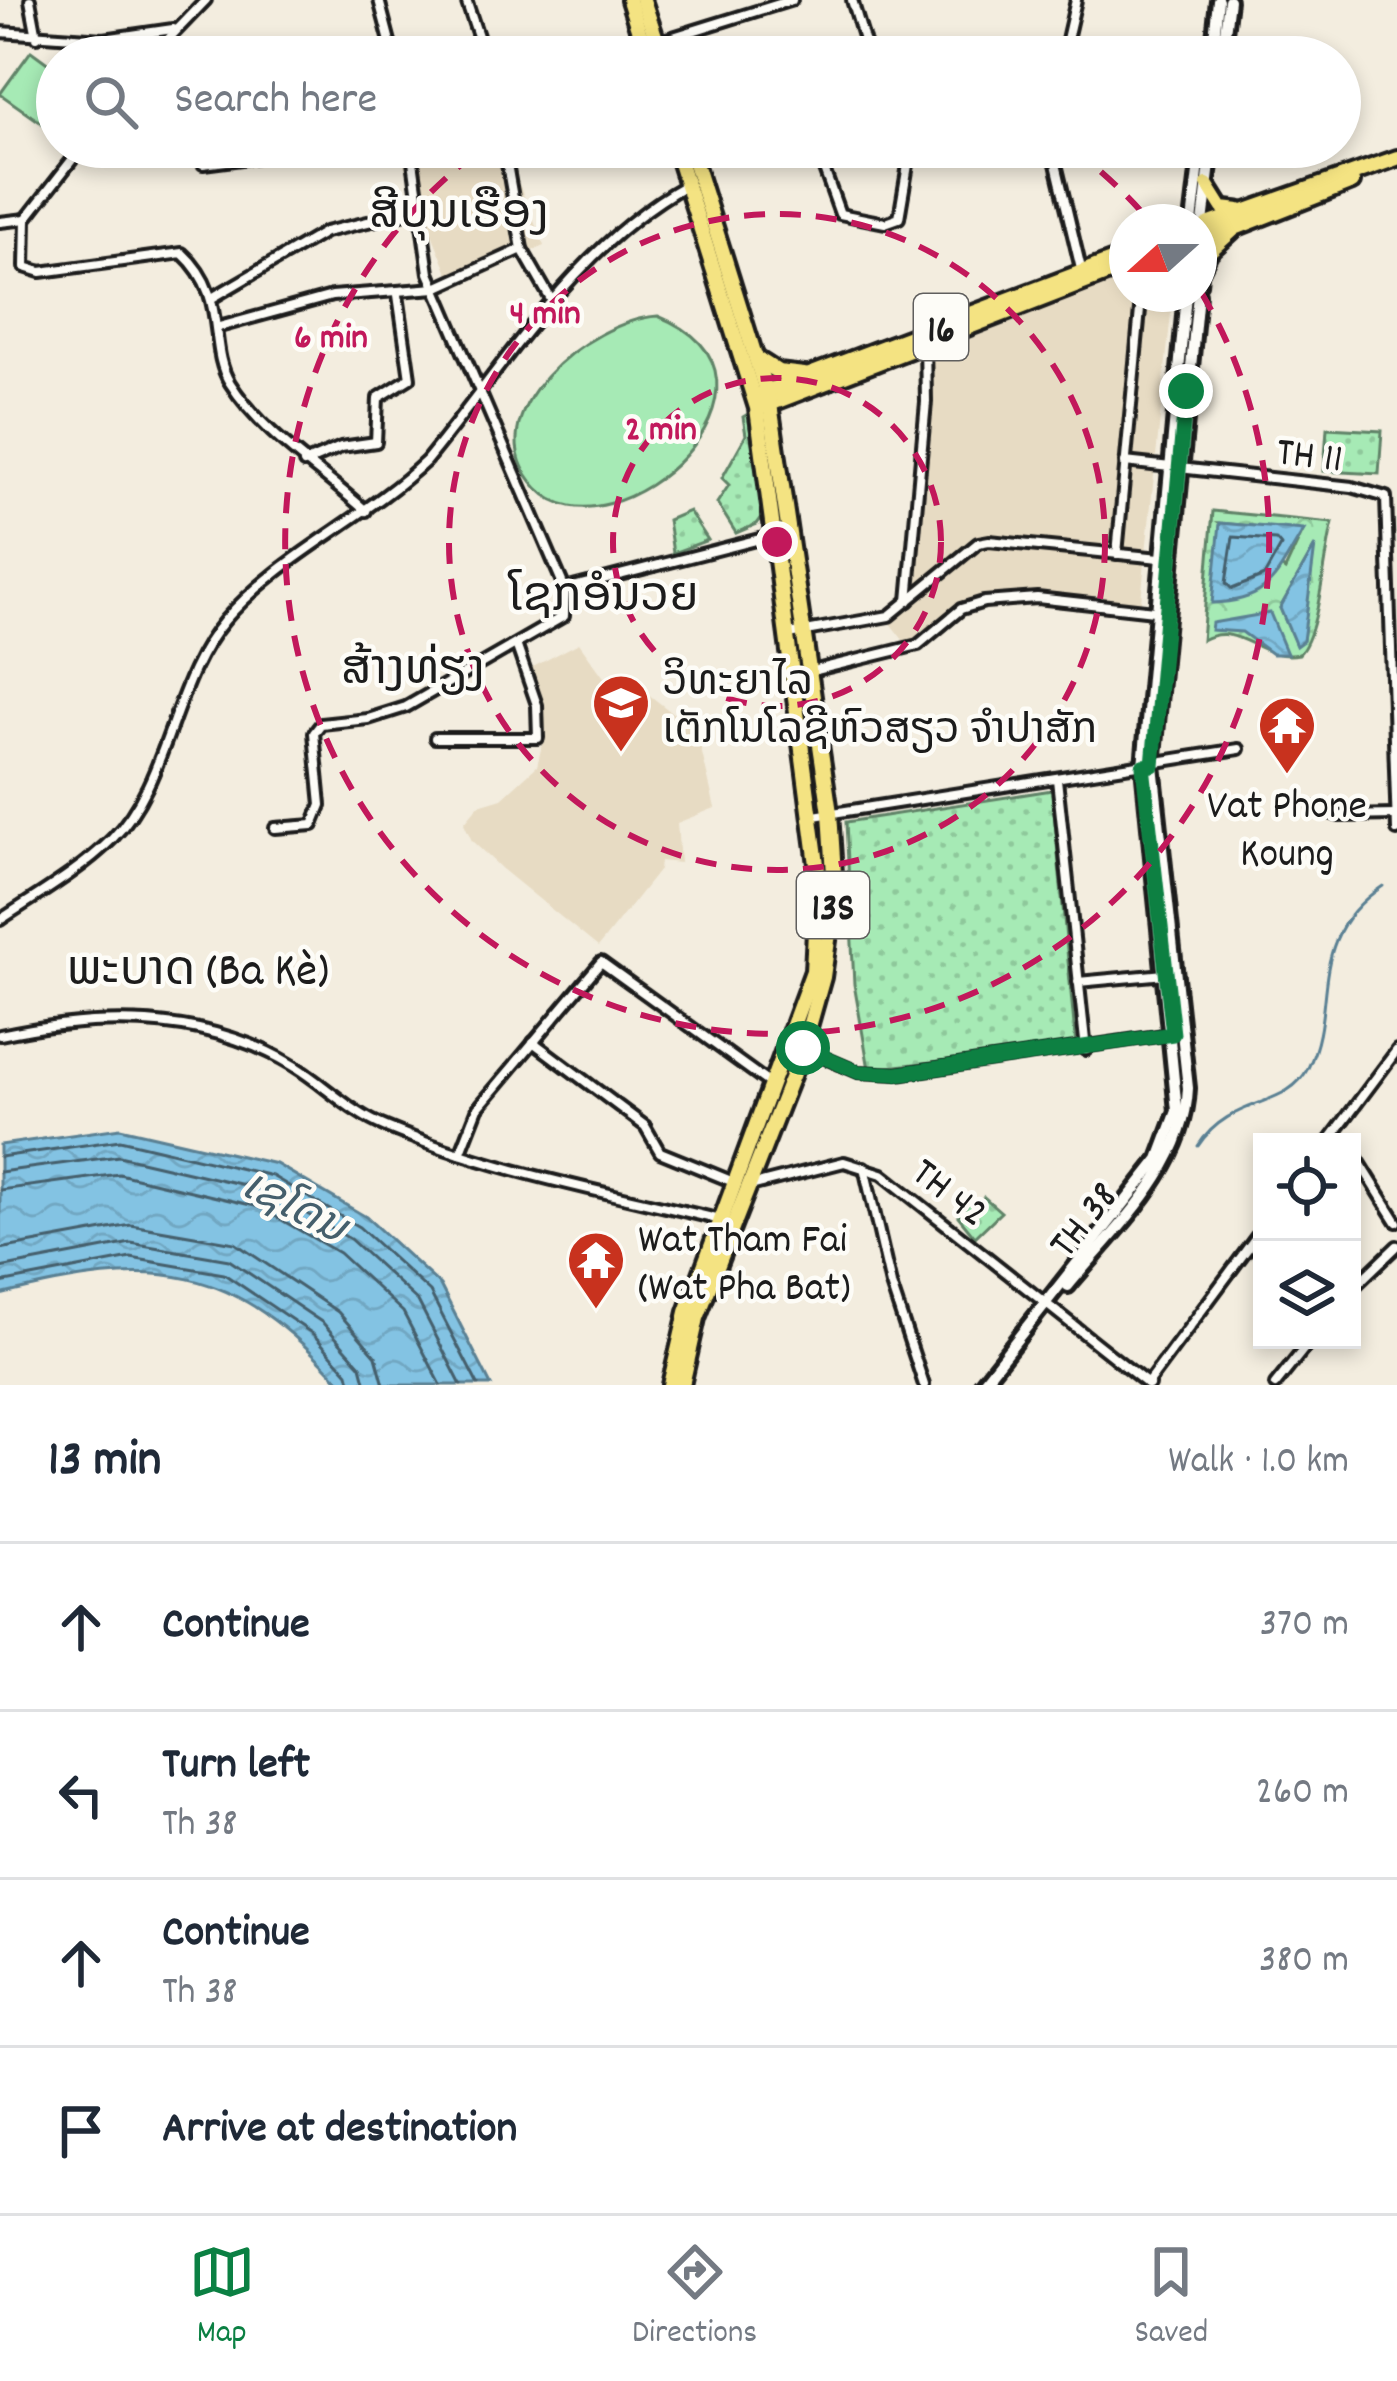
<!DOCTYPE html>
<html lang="en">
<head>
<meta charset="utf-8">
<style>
  body { margin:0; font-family:Dekko,"Noto Sans Lao",sans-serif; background:#f6f6f7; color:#1f2937 }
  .controls { position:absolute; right:36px; bottom:36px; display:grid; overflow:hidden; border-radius:0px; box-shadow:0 6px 18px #0003 }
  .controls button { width:108px; height:108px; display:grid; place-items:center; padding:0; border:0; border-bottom:3px solid #e0e1e3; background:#fff; color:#1f2937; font:60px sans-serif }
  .compass { position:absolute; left:1109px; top:204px; width:108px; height:108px; border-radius:50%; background:#fff; box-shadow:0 6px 18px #0003; rotate:249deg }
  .stop { position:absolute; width:36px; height:36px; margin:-27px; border:9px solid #0b8043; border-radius:50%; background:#fff }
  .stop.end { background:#0b8043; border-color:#fff; box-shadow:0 3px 12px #0008 }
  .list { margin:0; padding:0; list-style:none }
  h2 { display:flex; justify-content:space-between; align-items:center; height:156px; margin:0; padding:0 48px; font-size:51px }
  h2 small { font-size:39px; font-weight:400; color:#747a83 }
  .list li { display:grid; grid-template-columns:78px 1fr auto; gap:36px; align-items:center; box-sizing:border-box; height:168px; padding:0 48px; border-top:3px solid #e0e1e3 }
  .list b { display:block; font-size:45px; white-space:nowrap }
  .list p { margin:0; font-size:39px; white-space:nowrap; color:#747a83 }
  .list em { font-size:39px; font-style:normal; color:#747a83 }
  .icon { flex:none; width:66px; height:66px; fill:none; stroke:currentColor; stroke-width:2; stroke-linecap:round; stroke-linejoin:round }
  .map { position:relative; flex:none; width:1397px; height:1385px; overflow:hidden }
  .search { position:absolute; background:#fff; box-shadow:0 6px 18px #0003; left:36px; right:36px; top:36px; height:132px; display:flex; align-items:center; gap:30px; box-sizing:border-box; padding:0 42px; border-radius:66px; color:#747a83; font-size:45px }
  .sheet { height:828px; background:#fff }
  nav { display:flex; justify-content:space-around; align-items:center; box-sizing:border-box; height:168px; border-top:3px solid #e0e1e3; background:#fff; font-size:33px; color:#747a83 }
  nav a { display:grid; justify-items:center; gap:6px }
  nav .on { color:#0b8043 }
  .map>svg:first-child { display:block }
</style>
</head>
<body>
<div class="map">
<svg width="1397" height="1385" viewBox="0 0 1397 1385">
  <defs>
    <pattern id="grass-dots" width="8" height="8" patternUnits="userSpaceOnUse" patternTransform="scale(3)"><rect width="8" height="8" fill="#a6eab5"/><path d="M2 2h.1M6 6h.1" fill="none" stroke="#8ec89b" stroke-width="1.8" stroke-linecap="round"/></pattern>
    <pattern id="forest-crowns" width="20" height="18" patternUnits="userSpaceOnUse" patternTransform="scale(3)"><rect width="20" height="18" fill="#a6eab5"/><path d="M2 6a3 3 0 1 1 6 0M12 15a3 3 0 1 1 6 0" fill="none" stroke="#8ec89b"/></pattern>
    <pattern id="water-waves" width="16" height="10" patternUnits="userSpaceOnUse" patternTransform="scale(3)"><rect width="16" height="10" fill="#83c3e3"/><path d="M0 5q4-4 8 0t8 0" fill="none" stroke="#71a7c2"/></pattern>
  </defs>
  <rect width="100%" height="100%" fill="#f3eddf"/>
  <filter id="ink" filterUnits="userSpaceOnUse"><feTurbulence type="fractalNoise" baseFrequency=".00833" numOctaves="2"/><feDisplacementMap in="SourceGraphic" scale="24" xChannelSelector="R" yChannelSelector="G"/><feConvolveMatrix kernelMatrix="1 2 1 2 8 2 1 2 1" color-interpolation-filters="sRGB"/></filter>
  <g filter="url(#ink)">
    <g fill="#e7dbc3">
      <polygon points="414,147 504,147 544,246 452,283 399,153"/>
      <polygon points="1127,277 1127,294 1173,294 1140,610 1004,593 961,605 907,645 889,622 901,612 925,356"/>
      <polygon points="579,643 619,698 635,684 697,732 715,808 677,823 680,863 660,861 659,870 598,947 502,869 472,841 464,823 479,805 502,798 537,766 543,741 531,668"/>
    </g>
    <g fill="url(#grass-dots)" stroke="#618368" stroke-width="3">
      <polygon points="748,414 763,516 757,524 736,533 717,503 729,485 722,478 746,435 743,417"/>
      <polygon points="1327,428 1382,431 1379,474 1324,471"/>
      <polygon points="689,511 708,540 673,553 668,520"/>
      <polygon points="1052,790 1076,1046 869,1069 854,984 846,822"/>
      <polygon points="984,1197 1001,1212 975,1237 958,1216 969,1201 976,1207"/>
    </g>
    <path fill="url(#forest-crowns)" stroke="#618368" stroke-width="3" fill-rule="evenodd" d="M1213 511 1333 523C1324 556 1319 635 1299 654 1260 662 1239 620 1202 640ZM1220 523 1303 531 1285 570ZM1314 548 1303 640 1296 645 1280 608Z"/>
    <g fill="#a6eab5" stroke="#618368" stroke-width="3">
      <polygon points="31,51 57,70 53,131 0,94"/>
      <path d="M658 316C817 380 612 567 537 488 469 416 590 320 658 316Z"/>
    </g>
    <g fill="url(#water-waves)" stroke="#5a8093" stroke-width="3">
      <path d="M1220 523 1304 530C1276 574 1273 601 1212 603Z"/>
      <polygon points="1315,546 1303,641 1296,646 1280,608"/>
      <polygon points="1270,613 1287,654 1272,654 1242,632 1211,630 1212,623"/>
      <path d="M120 1128 276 1164 366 1217 440 1285 491 1385H343C232 1261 155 1256 0 1295V1145Z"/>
    </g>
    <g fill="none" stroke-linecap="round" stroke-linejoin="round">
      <g stroke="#455f6c" stroke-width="3">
        <polygon points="1233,537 1276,540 1281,546 1264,576 1232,589 1226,583"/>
        <polyline points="0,1157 120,1140 272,1176 359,1227 430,1292 478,1385"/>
        <polyline points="0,1172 119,1156 266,1190 350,1239 418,1301 461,1385"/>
        <polyline points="0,1190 119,1174 259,1207 339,1253 403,1312 441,1385"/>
        <polyline points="0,1249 131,1225 235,1243 338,1312 376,1356 384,1385"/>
        <polyline points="0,1268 131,1243 229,1260 323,1323 361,1366 366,1385"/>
        <polyline points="0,1283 131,1258 224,1274 313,1334 348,1373 351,1385"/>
      </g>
      <path stroke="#5a8093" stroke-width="3" d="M1198 1146C1231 1095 1287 1110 1308 1068 1339 1006 1303 939 1383 886"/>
      <g stroke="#1c1c1c" stroke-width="16">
        <g id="street">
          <polyline points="30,0 37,37"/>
          <polyline points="379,0 394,57"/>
          <polyline points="466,0 485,57"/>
          <polyline points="852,0 869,57"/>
          <polyline points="0,32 104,39 173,29"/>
          <polyline points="657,42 792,0"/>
          <polyline points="151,57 206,0"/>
          <polyline points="1063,57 1076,0"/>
          <path d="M82 147 26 219 25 267 41 272 182 253C229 296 207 346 230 383 262 434 322 471 366 511"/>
          <polyline points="504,147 522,249 553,303"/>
          <polyline points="816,147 840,214 885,223 899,218 911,147"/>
          <polyline points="1052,147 1082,273"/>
          <polyline points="695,160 734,147"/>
          <polyline points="203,164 257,157 266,147"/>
          <polyline points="0,222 26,219"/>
          <polyline points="212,298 325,232 419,210"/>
          <polyline points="219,327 332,296 436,288 522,249"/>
          <polyline points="1125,462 1352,487 1386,497 1397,830"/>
          <polyline points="304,463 341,447 376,442 378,398 410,378 398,295"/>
          <polyline points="1117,554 1141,299"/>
          <polyline points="565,589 787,532"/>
          <polyline points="908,601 926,402 925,341"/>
          <polyline points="789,634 889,616 978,543 989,541 1160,558"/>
          <polyline points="808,672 918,645 961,609 984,602 1037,598 1154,611"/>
          <polyline points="435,738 538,738 537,705 516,644"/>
          <polyline points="1057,779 1086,1050"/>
          <polyline points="1314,808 1339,816 1396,815"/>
          <polyline points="814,816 1239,749"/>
          <polyline points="275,828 313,825 321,805 314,733 321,724 368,719 406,707 564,616 565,589 429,273 411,147"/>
          <path d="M0 920C36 896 81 870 112 839 170 780 171 683 225 620 280 556 365 519 426 461 505 365 576 246 686 185"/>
          <polyline points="1078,982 1165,974"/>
          <path d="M0 1035C97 1014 205 1012 294 1066 325 1085 351 1113 386 1127 494 1172 607 1192 721 1220"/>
          <polyline points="533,1042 645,1126 660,1152 736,1183"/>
          <polyline points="804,1049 858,1072 897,1074 1171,1034"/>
          <polyline points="1328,1142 1397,1050"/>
          <polyline points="1352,1150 1397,1222"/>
          <polyline points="460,1154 478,1108 601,962 770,1084"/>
          <polyline points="864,1167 891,1285 924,1385"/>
          <polyline points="750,1186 844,1162 882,1174 1149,1385"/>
          <polyline points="1352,1289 1397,1246"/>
          <polyline points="1147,1384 1262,1229"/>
          <polyline points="1275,1385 1311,1340"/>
        </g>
      </g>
      <g stroke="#1c1c1c" stroke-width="20">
        <g id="secondary">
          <polyline points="1212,57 1218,0"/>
          <polyline points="1222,57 1229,0"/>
          <polyline points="1192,222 1201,147"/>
          <polyline points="1203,223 1212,147"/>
          <polyline points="1199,284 1203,247"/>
          <path d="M1068 1286C1116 1228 1185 1167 1188 1088L1153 765 1198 294"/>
          <polyline points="981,1385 1159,1159 1177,1111 1143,766 1186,294"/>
        </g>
      </g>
      <g stroke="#1c1c1c" stroke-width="21">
        <g id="primary">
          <polyline points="1207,184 1222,208 1239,210"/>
          <polyline points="1200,272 1210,252 1233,231"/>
        </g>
      </g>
      <g stroke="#1c1c1c" stroke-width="22">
        <g id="highway">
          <polyline points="629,0 647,57"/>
          <polyline points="643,0 662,57"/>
          <polyline points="1207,225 1397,158"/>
          <polyline points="1212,237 1352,182"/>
          <polyline points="756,358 778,372 804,375"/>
          <polyline points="762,393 1127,255"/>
          <polyline points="762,407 1127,266"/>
          <polyline points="670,1385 687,1312 813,971 818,872 757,408 675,147"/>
          <polyline points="682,1385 697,1318 803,1048 823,977 835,889 830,813 770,404 690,147"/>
        </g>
      </g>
      <use href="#street" stroke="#fdfcf7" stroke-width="8"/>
      <use href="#secondary" stroke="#fdfcf7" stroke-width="10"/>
      <use href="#primary" stroke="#f4e382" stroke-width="12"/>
      <use href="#highway" stroke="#f4e382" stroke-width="14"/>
    </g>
  </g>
  <g fill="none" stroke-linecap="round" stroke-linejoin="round" filter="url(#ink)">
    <polyline stroke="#0b8043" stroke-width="15" points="803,1048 858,1072 897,1074 1173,1034 1143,766 1153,765 1186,391"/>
  </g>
  <g fill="none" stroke="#c2185b" stroke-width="6" stroke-dasharray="21 15">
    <circle cx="777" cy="542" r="164"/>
    <circle cx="777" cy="542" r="328"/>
    <path d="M696 57A492 492 0 0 1 858 57M1073 149A492 492 0 0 1 1148 219M1201 292A492 492 0 1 1 481 149"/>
  </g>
  <defs>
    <g id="university-pin" transform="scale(3)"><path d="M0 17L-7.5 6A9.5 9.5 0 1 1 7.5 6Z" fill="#c8321e" stroke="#fdfcf7"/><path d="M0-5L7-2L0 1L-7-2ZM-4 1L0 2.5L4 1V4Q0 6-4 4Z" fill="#fff"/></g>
    <g id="temple-pin" transform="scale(3)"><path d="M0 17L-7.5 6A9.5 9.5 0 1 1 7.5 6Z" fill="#c8321e" stroke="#fdfcf7"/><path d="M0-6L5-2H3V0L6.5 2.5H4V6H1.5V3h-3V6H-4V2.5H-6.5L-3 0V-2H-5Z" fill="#fff"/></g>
  </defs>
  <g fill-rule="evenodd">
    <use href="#university-pin" x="621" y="703"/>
    <use href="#temple-pin" x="1287" y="725"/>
    <use href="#temple-pin" x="596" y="1260"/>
  </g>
  <g text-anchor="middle" stroke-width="9" stroke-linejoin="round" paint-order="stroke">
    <g fill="#fdfcf7" stroke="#605f5e" stroke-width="3">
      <rect x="914" y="294" width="54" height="66" rx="9"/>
      <rect x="797" y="872" width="72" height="66" rx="9"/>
    </g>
    <g font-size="39" font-weight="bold" fill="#1c1c1c">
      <text x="941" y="341">16</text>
      <text x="833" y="919">13S</text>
    </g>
    <g font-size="42" fill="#1c1c1c" stroke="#fdfcf7">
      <text transform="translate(1310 452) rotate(7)" y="15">TH 11</text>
      <text transform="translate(952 1190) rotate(38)" y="15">TH 42</text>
      <text transform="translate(1081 1218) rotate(-51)" y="15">TH 38</text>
    </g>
    <g font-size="42" fill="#1c1c1c" stroke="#fdfcf7" text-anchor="start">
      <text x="663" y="694">ວິທະຍາໄລ<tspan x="663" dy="48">ເຕັກໂນໂລຊີຫົວສຽວ ຈຳປາສັກ</tspan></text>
      <text x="1287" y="817" text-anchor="middle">Vat Phone<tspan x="1287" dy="48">Koung</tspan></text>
      <text x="638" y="1251">Wat Tham Fai<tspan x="638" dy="48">(Wat Pha Bat)</tspan></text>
    </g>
    <g font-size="45" font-style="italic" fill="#455f6c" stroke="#fdfcf7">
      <text transform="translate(296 1204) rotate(27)" y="16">ເຊໂດນ</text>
    </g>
    <g font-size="48" fill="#1c1c1c" stroke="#fdfcf7">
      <text x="459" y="227">ສີບຸນເຮືອງ</text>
      <text x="604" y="610">ໂຊກອໍນວຍ</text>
      <text x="413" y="683">ສ້າງທ່ຽງ</text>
      <text x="198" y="984">ພະບາດ (Ba Kè)</text>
    </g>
  </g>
  <circle cx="777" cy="542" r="18" fill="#c2185b" stroke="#fdfcf7" stroke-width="6"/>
  <g font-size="36" text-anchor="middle" font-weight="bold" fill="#c2185b" stroke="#fdfcf7" stroke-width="9" stroke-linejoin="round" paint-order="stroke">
    <text x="545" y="323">4 min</text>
    <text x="331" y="347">6 min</text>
    <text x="661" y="439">2 min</text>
  </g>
</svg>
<div class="controls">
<button><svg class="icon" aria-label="locate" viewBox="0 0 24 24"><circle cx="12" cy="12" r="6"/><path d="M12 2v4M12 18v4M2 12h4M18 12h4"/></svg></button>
<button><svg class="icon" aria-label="layers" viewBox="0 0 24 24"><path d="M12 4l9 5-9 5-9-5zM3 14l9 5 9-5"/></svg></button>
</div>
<svg class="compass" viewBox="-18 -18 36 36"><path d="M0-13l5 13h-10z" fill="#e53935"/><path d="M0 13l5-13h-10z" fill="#747a83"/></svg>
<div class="stop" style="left:803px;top:1048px"></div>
<div class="stop end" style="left:1186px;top:391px"></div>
<div class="search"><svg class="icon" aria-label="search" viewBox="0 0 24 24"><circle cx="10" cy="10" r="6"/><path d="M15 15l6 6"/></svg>Search here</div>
</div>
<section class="sheet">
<h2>13 min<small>Walk · 1.0 km</small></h2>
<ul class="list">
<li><svg class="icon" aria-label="ahead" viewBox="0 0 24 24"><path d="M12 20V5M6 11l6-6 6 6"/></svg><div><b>Continue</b></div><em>370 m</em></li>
<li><svg class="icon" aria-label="left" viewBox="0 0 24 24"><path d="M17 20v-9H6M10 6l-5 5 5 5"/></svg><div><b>Turn left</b><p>Th 38</p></div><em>260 m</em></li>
<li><svg class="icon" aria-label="ahead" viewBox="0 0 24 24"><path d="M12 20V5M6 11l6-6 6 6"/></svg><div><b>Continue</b><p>Th 38</p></div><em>380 m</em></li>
<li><svg class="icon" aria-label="arrive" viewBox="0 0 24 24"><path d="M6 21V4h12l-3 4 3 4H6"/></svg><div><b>Arrive at destination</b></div></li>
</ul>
</section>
<nav>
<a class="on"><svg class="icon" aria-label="map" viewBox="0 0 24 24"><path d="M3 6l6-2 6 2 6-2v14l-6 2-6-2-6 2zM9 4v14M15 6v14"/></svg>Map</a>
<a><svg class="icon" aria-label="directions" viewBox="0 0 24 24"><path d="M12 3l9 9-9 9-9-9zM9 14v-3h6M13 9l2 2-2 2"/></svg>Directions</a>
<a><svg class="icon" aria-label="saved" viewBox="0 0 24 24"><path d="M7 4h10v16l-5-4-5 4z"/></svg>Saved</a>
</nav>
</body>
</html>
